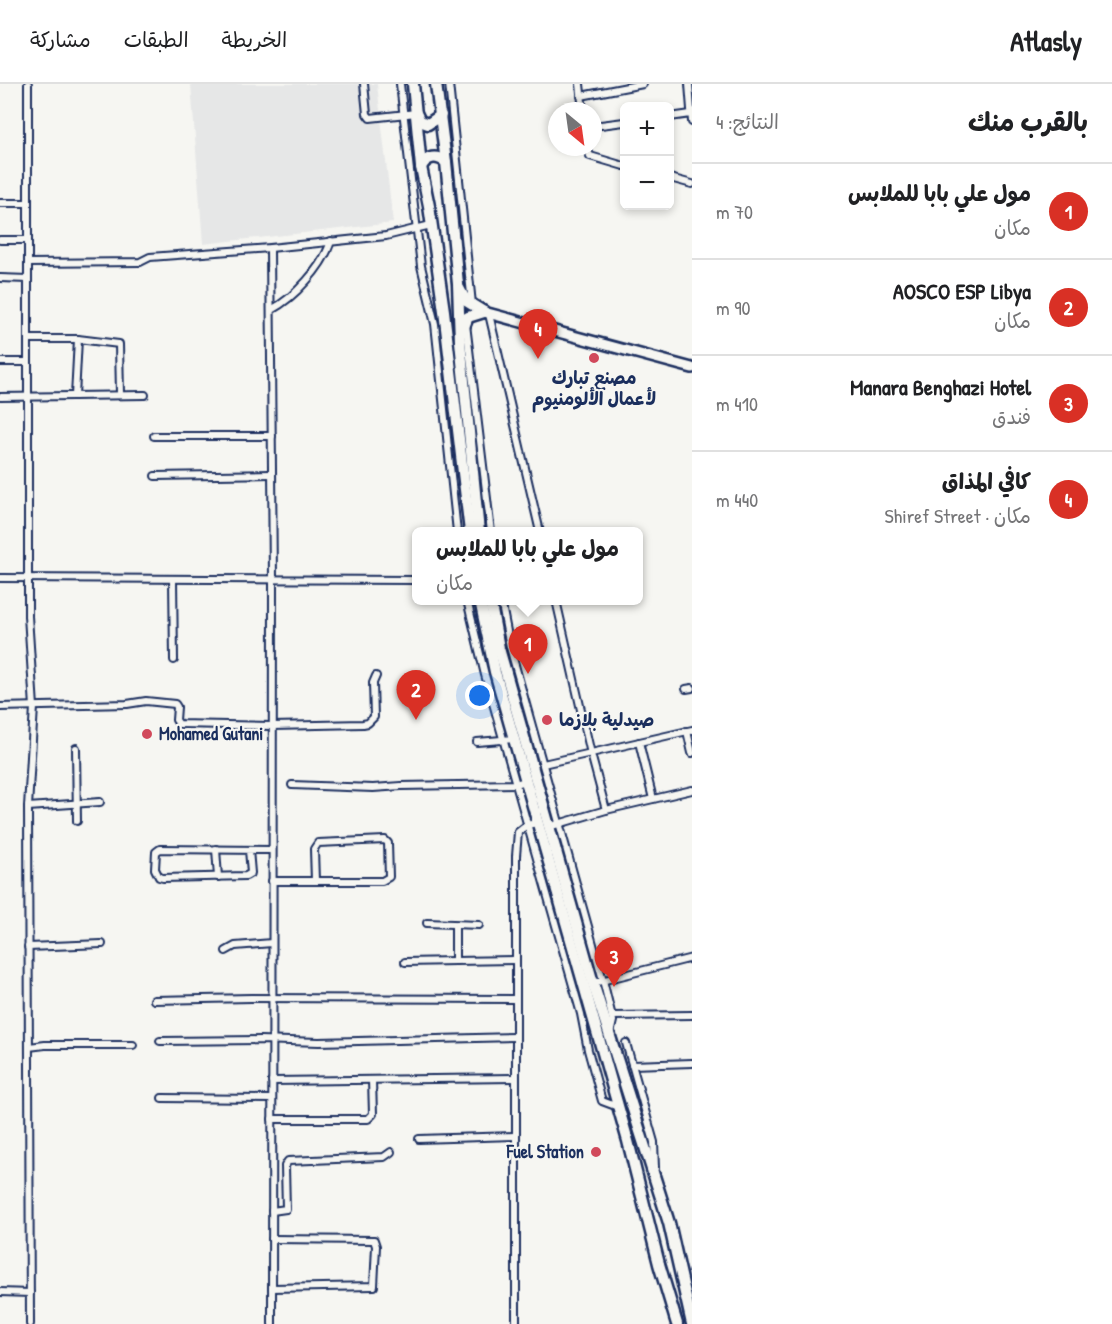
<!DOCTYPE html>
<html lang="ar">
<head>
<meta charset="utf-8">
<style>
  body { margin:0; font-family:"Patrick Hand","Playpen Sans Arabic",sans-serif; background:#f6f6f6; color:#202124; direction:rtl }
  .controls { position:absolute; right:18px; top:18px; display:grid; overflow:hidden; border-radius:9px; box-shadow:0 3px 9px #0003 }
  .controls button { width:54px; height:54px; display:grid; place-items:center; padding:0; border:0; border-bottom:2px solid #e0e0e0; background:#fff; color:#202124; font:30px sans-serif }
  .compass { position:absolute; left:548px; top:18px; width:54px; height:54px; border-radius:50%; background:#fff; box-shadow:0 3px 9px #0003; rotate:151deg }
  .you { position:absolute; left:480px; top:612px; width:21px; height:21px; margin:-15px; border:4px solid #fff; border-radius:50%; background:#1a73e8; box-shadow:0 0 0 9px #1a73e833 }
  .badge { display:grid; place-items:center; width:39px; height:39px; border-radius:50%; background:#d93025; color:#fff; font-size:20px; font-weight:700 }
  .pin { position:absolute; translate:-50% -50px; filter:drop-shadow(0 2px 3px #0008) }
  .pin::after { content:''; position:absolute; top:32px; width:21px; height:18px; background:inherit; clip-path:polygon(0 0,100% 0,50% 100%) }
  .popup { position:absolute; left:412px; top:443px; width:231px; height:78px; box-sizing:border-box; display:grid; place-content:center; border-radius:9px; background:#fff; filter:drop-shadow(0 2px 4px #0005); font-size:20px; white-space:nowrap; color:#757577 }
  .popup b { font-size:22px; color:#202124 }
  .popup::after { content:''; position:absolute; left:50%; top:100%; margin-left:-12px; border:12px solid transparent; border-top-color:#fff }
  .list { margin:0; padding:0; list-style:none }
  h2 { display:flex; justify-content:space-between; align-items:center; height:78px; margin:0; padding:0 24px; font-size:26px }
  h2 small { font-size:20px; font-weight:400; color:#757577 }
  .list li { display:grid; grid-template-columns:39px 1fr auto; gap:18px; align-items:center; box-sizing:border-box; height:96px; padding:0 24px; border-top:2px solid #e0e0e0 }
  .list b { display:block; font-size:22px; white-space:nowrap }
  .list p { margin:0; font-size:20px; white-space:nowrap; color:#757577 }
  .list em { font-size:20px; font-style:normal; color:#757577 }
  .map { position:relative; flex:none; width:692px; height:1240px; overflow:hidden; direction:ltr }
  header { display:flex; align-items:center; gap:36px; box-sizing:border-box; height:84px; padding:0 30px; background:#fff; border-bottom:2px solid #e0e0e0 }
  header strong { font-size:28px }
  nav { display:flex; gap:33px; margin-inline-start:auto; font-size:21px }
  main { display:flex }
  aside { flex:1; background:#fff }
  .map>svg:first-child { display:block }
</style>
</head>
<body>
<header>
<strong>Atlasly</strong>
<nav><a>الخريطة</a><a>الطبقات</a><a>مشاركة</a></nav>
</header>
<main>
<aside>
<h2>بالقرب منك<small>النتائج: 4</small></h2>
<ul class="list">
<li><span class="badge">1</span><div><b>مول علي بابا للملابس</b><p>مكان</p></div><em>70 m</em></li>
<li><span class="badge">2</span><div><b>AOSCO ESP Libya</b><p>مكان</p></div><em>90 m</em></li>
<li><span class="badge">3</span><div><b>Manara Benghazi Hotel</b><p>فندق</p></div><em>410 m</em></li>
<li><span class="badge">4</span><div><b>كافي المذاق</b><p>مكان · Shiref Street</p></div><em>440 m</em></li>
</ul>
</aside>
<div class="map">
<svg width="692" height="1240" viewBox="0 0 692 1240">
  <rect width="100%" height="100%" fill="#f6f6f2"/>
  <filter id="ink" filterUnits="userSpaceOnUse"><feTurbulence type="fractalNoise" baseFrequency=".0167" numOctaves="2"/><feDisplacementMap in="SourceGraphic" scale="12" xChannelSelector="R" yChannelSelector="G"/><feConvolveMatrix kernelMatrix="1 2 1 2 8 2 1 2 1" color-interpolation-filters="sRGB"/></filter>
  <g filter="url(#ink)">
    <polygon fill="#e6e7e7" points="191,0 377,0 393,139 203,160"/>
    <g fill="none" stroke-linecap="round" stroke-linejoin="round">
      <g stroke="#1b2f5e" stroke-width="10">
        <g id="minor">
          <polyline points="28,0 28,532 34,623 28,723 30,1240"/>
          <polyline points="364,0 367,30 370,34 416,29"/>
          <polyline points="400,0 421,182 435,240 457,448"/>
          <polyline points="449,0 472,220"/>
          <polyline points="580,0 583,27"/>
          <polyline points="689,0 692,38"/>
          <polyline points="581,12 643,0"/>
          <polyline points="670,33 691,30"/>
          <polyline points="593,42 624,38"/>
          <polyline points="587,63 590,72 624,82"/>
          <polyline points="670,94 692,100"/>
          <polyline points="0,119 28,119"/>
          <polyline points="0,156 28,156"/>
          <polyline points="270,164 273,495 272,1240"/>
          <polyline points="28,179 140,178 150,173 270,164 386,152 431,141"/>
          <polyline points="0,194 28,195"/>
          <path d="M271 226C294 214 323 183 331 157"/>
          <polyline points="489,230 540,448"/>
          <polyline points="466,240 491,448"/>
          <polyline points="28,255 78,255 119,260 120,310"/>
          <polyline points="0,278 28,278"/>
          <polyline points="75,312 78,255"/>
          <polyline points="0,313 145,311"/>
          <polyline points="154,352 272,352"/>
          <polyline points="155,392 271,390"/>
          <polyline points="0,494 417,496"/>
          <polyline points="173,495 174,576"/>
          <polyline points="467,516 485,591 581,930 588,966 602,1017 618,1023"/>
          <polyline points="501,516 510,563 603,896 613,937 610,950"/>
          <polyline points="556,516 591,670 606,726"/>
          <polyline points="686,605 692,604"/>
          <polyline points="0,623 127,620 146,617 175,620 177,623 176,636 179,640 272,642 363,640 368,639 374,633 373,599 376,592"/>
          <polyline points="687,647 692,669"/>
          <polyline points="477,658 514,655"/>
          <polyline points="639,658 653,715"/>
          <polyline points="76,664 77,737"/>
          <polyline points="543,680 692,646"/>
          <polyline points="292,701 373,704 401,702 515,700 526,697"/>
          <polyline points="28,723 100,718"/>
          <polyline points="548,743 606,726 692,706"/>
          <polyline points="216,765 218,793"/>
          <polyline points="249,766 251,789 246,792 163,794 159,793 155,785 156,768 160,765 272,766"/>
          <polyline points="272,797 382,797 389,793 388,759 385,756 318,759 314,765 315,797"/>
          <polyline points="427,839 479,841"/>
          <polyline points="455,841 455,877 514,876"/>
          <polyline points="28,863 102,860"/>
          <polyline points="226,867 235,862 272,859"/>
          <polyline points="405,878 455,877"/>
          <polyline points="593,899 692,874"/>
          <polyline points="154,916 251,914 515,915"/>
          <polyline points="612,932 692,931"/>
          <polyline points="160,957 260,956 319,958 515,953"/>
          <polyline points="626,959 654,1058 655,1084"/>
          <polyline points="29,963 45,961 133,961"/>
          <polyline points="632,981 692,979"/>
          <polyline points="272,997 515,994"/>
          <polyline points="162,1014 272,1015"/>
          <polyline points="272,1035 368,1035 373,1030 372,996"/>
          <polyline points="419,1055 514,1052"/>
          <polyline points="272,1127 286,1125 285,1082 288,1077 384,1073 391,1068"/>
          <polyline points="272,1204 374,1202 376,1162 374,1156 272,1155"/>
          <polyline points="0,1208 30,1209"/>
          <polyline points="516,1240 516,772 518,748 527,741 537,739"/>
        </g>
      </g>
      <g stroke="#1b2f5e" stroke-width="14">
        <polyline id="secondary" points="484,228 692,284"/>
      </g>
      <g stroke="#1b2f5e" stroke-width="15">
        <g id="trunk">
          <polyline points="413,0 421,83 429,122 444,227 470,448"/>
          <polyline points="436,0 446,78 458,200 460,257 479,448"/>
          <polyline points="416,29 420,37 428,40 441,31"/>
          <path d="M421 83C427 72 436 71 446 78"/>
          <polyline points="459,204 466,217 484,228"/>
          <polyline points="462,248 468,233 484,228"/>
          <polyline points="480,516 495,588 628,1057 659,1180 677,1240"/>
          <polyline points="490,516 499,564 593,899 669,1139 692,1240"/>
        </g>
      </g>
      <use href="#minor" stroke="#f6f6f2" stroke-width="6"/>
      <use href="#secondary" stroke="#f6f6f2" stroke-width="9"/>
      <use href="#trunk" stroke="#f6f6f2" stroke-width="10"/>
    </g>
  </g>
  <g fill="#d1495b" stroke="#f6f6f2" stroke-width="2">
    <circle cx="594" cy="274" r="6"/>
    <circle cx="547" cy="636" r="6"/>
    <circle cx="147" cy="650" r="6"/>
    <circle cx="596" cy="1068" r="6"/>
  </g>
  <g text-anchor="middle" stroke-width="4.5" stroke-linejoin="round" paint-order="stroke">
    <g font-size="18" font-weight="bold" fill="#1b2f5e" stroke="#f6f6f2" text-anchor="start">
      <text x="594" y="300" text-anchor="middle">مصنع تبارك<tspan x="594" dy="21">لأعمال الألومنيوم</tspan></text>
      <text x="559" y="642">صيدلية بلازما</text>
      <text x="159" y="656">Mohamed Gutani</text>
      <text x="584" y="1074" text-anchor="end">Fuel Station</text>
    </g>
  </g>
</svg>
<div class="controls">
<button>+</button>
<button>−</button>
</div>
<svg class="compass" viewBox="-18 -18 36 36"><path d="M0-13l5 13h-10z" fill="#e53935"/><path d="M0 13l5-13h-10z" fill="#757577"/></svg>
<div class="you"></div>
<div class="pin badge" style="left:528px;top:590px">1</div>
<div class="popup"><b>مول علي بابا للملابس</b>مكان</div>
<div class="pin badge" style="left:416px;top:636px">2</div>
<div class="pin badge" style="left:614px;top:903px">3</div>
<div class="pin badge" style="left:538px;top:275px">4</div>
</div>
</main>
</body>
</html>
